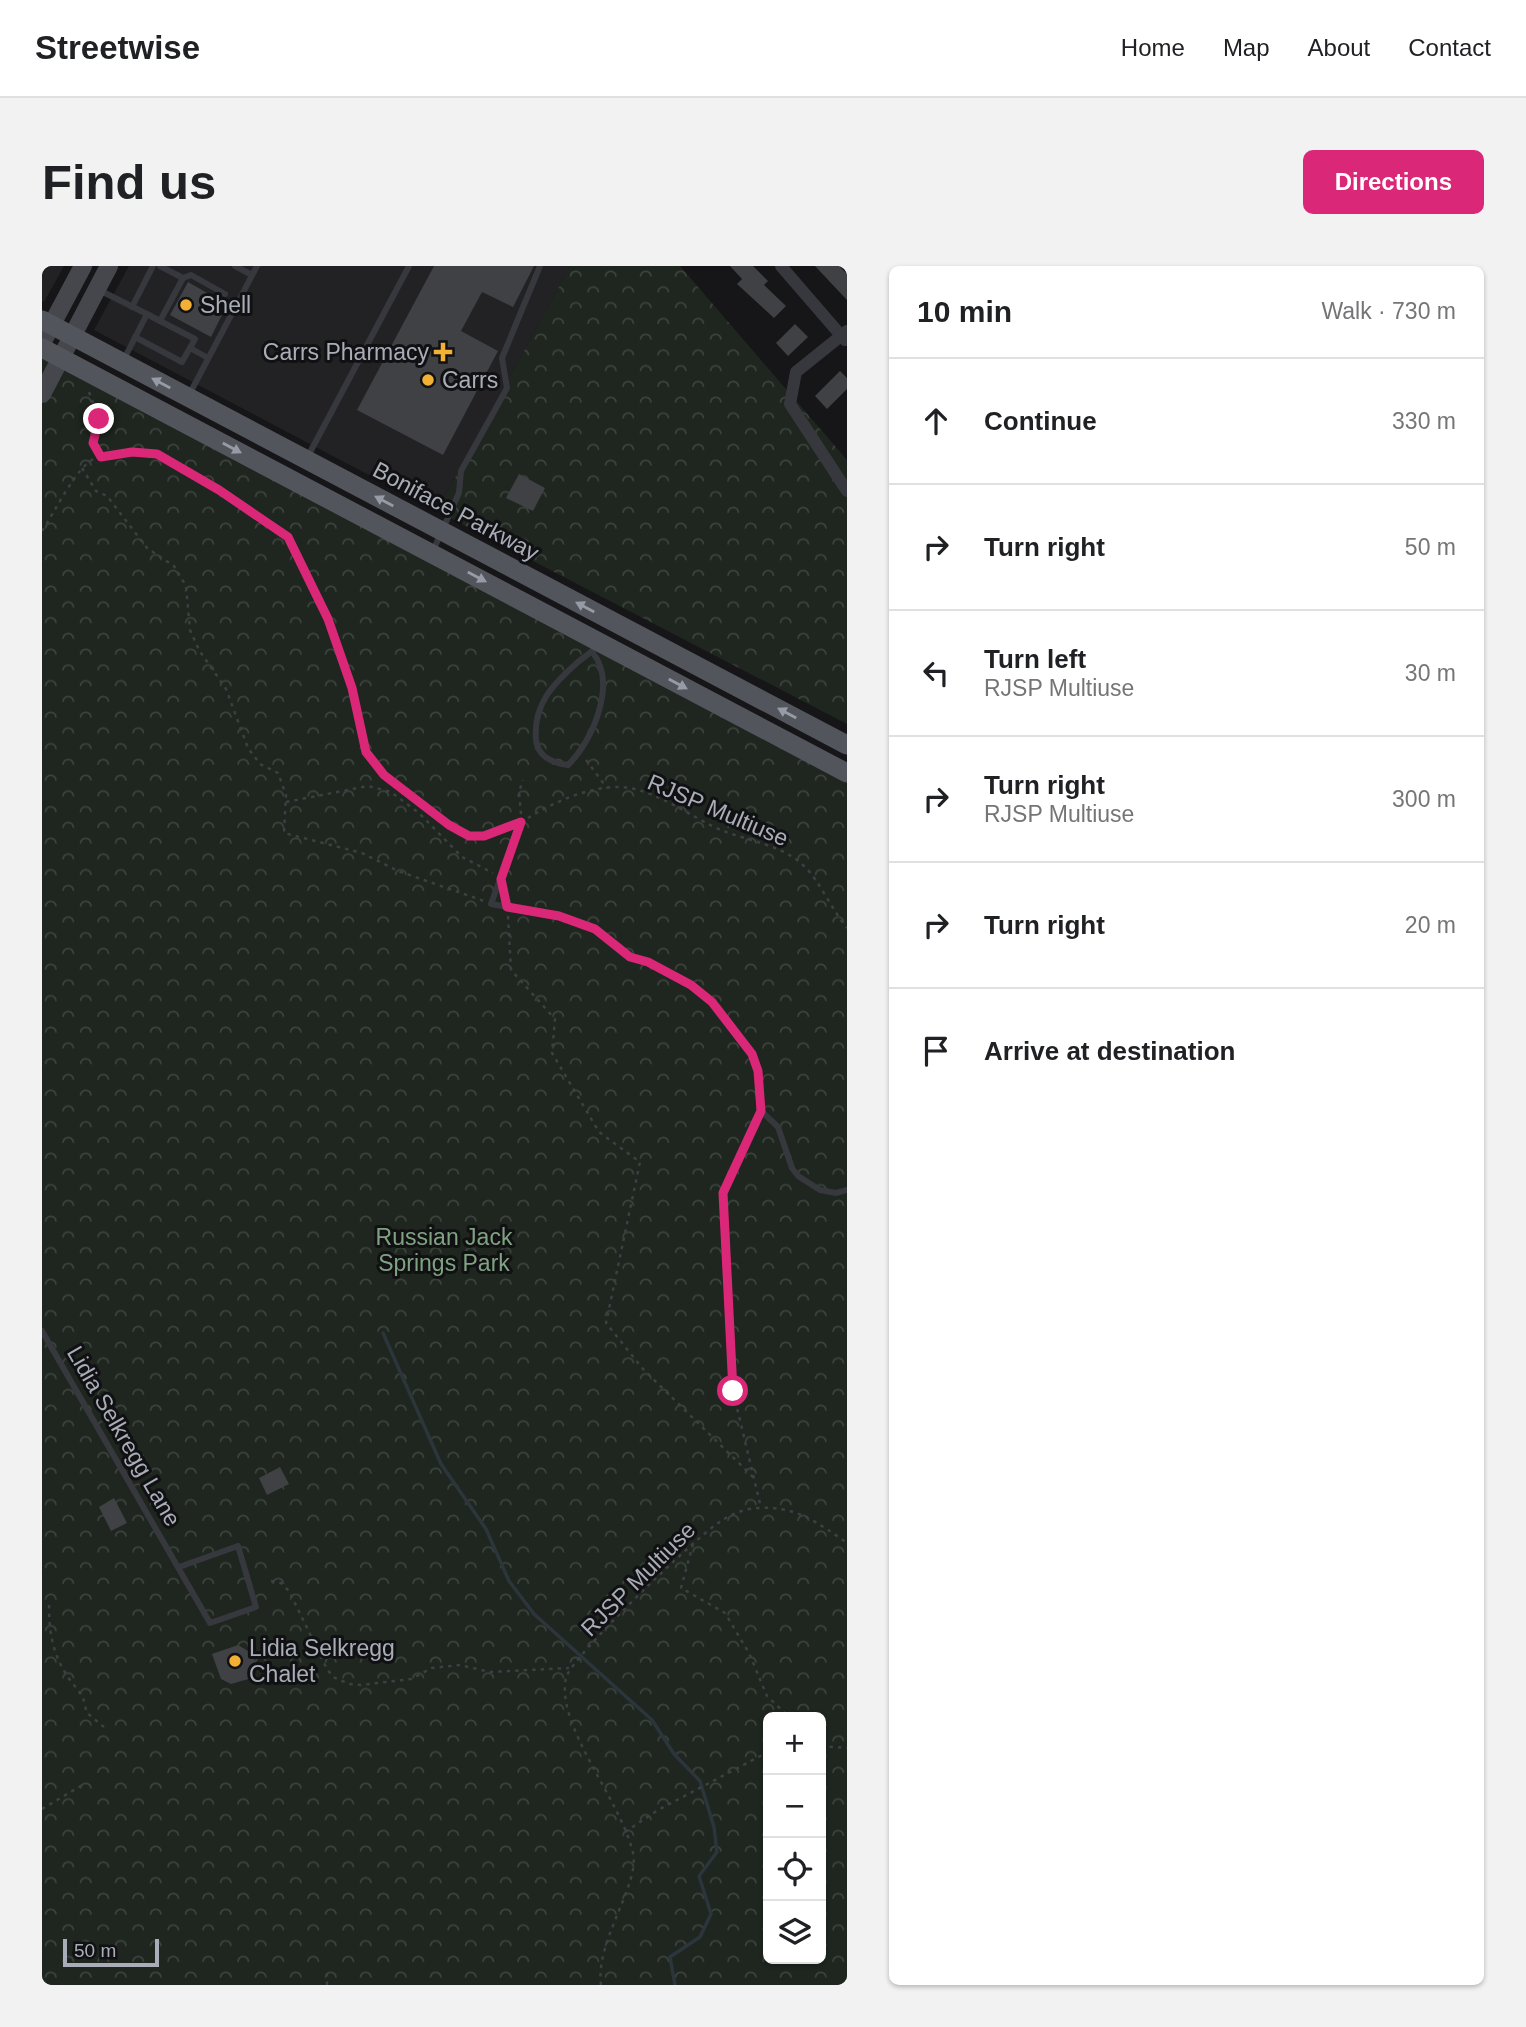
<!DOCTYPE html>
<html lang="en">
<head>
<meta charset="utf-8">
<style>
  body { margin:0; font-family:Arial,sans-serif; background:#f2f2f2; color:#202124 }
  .controls { position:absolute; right:21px; bottom:21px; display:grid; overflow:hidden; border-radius:10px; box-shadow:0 2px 5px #0004 }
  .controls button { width:63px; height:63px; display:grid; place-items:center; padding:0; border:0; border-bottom:2px solid #e0e0e0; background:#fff; color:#202124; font:35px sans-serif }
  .scale { position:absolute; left:21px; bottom:18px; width:96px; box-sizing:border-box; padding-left:7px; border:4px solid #a8adb8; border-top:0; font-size:19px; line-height:24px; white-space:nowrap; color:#a8adb8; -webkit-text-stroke:5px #111113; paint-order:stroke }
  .stop { position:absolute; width:21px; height:21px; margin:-16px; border:5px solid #db2777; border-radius:50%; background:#fff }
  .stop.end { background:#db2777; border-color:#fff; box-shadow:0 2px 7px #0008 }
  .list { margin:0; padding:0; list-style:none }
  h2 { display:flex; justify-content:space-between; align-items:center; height:91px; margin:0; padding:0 28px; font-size:30px }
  h2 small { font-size:23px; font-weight:400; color:#757577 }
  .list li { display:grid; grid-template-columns:46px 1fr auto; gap:21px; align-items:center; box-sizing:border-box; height:126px; padding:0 28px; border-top:2px solid #e0e0e0 }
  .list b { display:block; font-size:26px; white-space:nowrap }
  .list p { margin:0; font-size:23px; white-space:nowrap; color:#757577 }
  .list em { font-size:23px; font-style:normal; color:#757577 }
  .icon { flex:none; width:38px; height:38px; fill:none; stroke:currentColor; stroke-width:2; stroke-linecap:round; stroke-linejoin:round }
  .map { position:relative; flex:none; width:805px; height:1719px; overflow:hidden; border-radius:10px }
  header { display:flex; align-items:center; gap:42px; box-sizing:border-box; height:98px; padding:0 35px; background:#fff; border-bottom:2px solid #e0e0e0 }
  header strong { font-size:33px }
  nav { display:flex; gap:38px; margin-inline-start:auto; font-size:24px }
  .intro { display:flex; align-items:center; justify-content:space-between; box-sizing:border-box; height:168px; padding:0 42px }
  h1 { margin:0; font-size:49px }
  .button { padding:18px 32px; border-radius:10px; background:#db2777; color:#fff; font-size:24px; font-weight:700 }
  main { display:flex; gap:42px; padding:0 42px }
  aside { flex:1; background:#fff; border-radius:10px; box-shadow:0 2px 5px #0004 }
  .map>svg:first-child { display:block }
</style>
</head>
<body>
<header>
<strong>Streetwise</strong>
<nav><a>Home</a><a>Map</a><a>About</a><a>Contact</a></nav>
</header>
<div class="intro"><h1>Find us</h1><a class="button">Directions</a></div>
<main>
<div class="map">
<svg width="805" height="1719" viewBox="0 0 805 1719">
  <defs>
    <pattern id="park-crowns" width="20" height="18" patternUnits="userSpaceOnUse" patternTransform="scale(1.75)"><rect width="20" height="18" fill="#1e261f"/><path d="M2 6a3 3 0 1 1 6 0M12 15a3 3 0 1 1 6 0" fill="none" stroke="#3c433d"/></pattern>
  </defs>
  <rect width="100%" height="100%" fill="#161618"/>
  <g fill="#222225">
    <polygon points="0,0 22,0 2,36 0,35"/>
    <polygon points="87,0 528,0 395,245 52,64"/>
  </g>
  <g fill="url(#park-crowns)" fill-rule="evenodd">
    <polygon points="528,0 638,0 805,194 805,458 395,245"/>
    <path d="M0 88 805 517V1719H0ZM726 1451H779V1693H726Z"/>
  </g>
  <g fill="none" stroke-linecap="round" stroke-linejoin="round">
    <polyline stroke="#2c353c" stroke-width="3.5" points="341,1067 399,1198 444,1263 467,1315 492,1348 610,1454 632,1488 658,1515 672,1561 675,1586 657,1610 669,1648 658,1671 628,1691 633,1719"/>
  </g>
  <g fill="#404145">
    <polygon points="392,0 492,0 471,41 440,26 419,65 456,85 401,189 315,144"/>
    <polygon points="688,0 711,0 726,15 722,19 744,40 732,52 695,18 700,13"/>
    <polygon points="773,0 797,0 805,8 805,34"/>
    <polygon points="146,16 167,28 164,33 183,43 169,71 128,49"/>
    <polygon points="753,58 766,71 746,90 734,77"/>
    <polygon points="798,105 805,112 805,123 785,143 773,130"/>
    <polygon points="477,208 503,222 491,245 464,232"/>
    <polygon points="238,1201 247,1218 225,1229 217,1212"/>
    <polygon points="72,1232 85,1257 69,1265 57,1241"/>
    <polygon points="196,1379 211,1388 215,1402 207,1404 210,1412 189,1418 179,1413 170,1388"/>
  </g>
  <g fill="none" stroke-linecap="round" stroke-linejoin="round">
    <g stroke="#3d3f44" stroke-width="2.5" stroke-dasharray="3.5 5" stroke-linecap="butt">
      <polyline points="47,126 57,153 51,176 59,191"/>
      <polyline points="40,202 54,225 65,230 105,282 132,300 144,320 148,364 157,384 184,423 206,482 218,498 236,507 244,529 242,567 320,587 356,605 442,635"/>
      <path d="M0 265C12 247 35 200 52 193 67 186 98 184 115 188 132 193 239 261 247 274 274 319 294 371 310 420 316 441 315 469 325 487 336 507 405 564 427 570 441 574 455 565 468 560"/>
      <polyline points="544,494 565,522"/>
      <polyline points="244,536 326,520 349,526 377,547 420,591 451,607"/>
      <polyline points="479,548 477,526 481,514"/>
      <path d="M486 552C512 536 546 521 576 521 611 521 648 551 679 564 706 575 741 579 762 600 777 614 790 644 805 662"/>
      <polyline points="466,650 469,704 513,753 510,787 557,866 598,896 564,1057 601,1103 712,1212"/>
      <polyline points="715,854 681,927 681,961 686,992 691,1125 719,1242"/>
      <polyline points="651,1278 639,1322 683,1347 707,1387 725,1430 747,1451"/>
      <polyline points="229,1315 239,1317 247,1325 285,1403 291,1411 307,1418 319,1419 369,1413 390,1402 418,1399 448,1406 527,1402"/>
      <path d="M7 1339C7 1364 10 1386 24 1408 33 1423 43 1427 44 1446L62 1461"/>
      <polyline points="779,1480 805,1482"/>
      <polyline points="0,1543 42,1518"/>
      <polyline points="583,1566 616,1544 726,1486"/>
      <polyline points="0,1715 8,1719"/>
      <polyline points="285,1719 285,1703"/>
      <path d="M559 1719C553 1675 598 1619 591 1587 580 1536 513 1459 524 1412 528 1392 656 1269 679 1255 691 1247 705 1242 719 1242 754 1240 778 1258 805 1277"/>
    </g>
    <g stroke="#37383d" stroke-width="6">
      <polyline points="193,0 210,9"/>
      <polyline points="141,12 149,9 183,28"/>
      <polyline points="55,23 105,48 81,95"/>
      <polyline points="90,41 111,0"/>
      <polyline points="105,48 118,55 141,12 118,0"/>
      <polyline points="93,71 140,96 153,73 118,55"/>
      <polyline points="148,82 166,92"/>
      <polyline points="147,129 215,0"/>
      <polyline points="265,192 367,0"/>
      <polyline points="390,287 417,227 419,205 465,122 460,92 498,0"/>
      <path d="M551 387C575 417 551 475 526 499 511 497 496 491 494 474 491 438 511 418 536 396 544 389 551 387 556 377"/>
      <polyline points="479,556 449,638 517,650 553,663 588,691 606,696 649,719 669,736 710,788 716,805 719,845 736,861 750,902 756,910 778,924 794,927 805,924"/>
      <polyline points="0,1065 168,1357 214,1341 196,1280 137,1301"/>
    </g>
    <g stroke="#37383d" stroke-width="12">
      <polyline points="739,0 803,74"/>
      <polyline points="805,65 754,106 748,138 805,225"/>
    </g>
    <g stroke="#45474d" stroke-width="18">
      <polyline points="0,77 41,0"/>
      <polyline points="0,128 67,0"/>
    </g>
    <g stroke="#53555c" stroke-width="19">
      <polyline points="0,54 805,479"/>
      <polyline points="0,82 805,507"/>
    </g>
  </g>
  <defs><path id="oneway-solid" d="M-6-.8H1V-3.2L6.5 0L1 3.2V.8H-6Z" transform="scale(1.75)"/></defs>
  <g fill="#979ba6">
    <use href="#oneway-solid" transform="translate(119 117) rotate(-152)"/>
    <use href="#oneway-solid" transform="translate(190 182) rotate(28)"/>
    <use href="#oneway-solid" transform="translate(342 235) rotate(-152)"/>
    <use href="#oneway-solid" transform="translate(435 311) rotate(28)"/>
    <use href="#oneway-solid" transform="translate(543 341) rotate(-152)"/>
    <use href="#oneway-solid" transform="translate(636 418) rotate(28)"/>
    <use href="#oneway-solid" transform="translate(745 447) rotate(-152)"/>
  </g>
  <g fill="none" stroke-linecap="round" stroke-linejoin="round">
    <polyline stroke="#db2777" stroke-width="9" points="57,153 51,177 59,191 90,186 115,188 177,224 246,271 286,353 310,422 324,486 342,509 407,559 427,570 442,570 479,556 459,613 465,641 517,650 553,663 588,691 606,696 649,719 670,736 710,788 716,805 719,845 681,927 691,1125"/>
  </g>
  <g fill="#f2b134" stroke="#111113" stroke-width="2.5">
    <circle cx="144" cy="39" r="7"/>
    <path d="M397.5 75.5h7v7h7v7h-7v7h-7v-7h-7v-7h7z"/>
    <circle cx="386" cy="114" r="7"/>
    <circle cx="193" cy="1395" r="7"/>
  </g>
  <g text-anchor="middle" stroke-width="6" stroke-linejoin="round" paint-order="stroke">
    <g font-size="23" fill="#a8adb8" stroke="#111113" text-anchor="start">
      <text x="158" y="47">Shell</text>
      <text x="387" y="94" text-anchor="end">Carrs Pharmacy</text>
      <text x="400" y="122">Carrs</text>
      <text x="207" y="1390">Lidia Selkregg<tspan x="207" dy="26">Chalet</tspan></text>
    </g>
    <g font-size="23" fill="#a8adb8" stroke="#111113">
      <text transform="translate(414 245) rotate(28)" y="8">Boniface Parkway</text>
      <text transform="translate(676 544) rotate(23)" y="8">RJSP Multiuse</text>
      <text transform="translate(82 1170) rotate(60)" y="8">Lidia Selkregg Lane</text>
      <text transform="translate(596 1313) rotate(-45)" y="8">RJSP Multiuse</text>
    </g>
    <g font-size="23" fill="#7fa381" stroke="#111113">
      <text x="402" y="979">Russian Jack<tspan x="402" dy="26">Springs Park</tspan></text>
    </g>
  </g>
</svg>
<div class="controls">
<button>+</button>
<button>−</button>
<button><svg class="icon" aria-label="locate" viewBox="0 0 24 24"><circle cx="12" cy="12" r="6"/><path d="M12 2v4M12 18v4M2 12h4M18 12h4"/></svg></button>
<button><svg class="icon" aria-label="layers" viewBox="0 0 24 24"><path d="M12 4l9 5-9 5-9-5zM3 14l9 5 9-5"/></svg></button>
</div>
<div class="scale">50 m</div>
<div class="stop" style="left:691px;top:1125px"></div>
<div class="stop end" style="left:57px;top:153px"></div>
</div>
<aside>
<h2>10 min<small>Walk · 730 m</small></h2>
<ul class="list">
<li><svg class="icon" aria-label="ahead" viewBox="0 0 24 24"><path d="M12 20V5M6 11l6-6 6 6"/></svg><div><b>Continue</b></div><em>330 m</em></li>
<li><svg class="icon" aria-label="right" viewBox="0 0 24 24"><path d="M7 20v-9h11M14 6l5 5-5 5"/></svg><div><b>Turn right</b></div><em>50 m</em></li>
<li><svg class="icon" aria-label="left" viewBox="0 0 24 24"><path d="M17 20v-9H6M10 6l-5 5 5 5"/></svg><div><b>Turn left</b><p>RJSP Multiuse</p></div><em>30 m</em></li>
<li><svg class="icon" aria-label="right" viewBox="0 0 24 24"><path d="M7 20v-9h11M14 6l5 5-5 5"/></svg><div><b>Turn right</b><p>RJSP Multiuse</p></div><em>300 m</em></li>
<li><svg class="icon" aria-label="right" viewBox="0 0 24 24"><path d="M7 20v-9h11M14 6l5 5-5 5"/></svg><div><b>Turn right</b></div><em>20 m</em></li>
<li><svg class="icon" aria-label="arrive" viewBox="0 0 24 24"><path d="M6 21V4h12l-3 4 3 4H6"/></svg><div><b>Arrive at destination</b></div></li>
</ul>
</aside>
</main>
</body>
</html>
